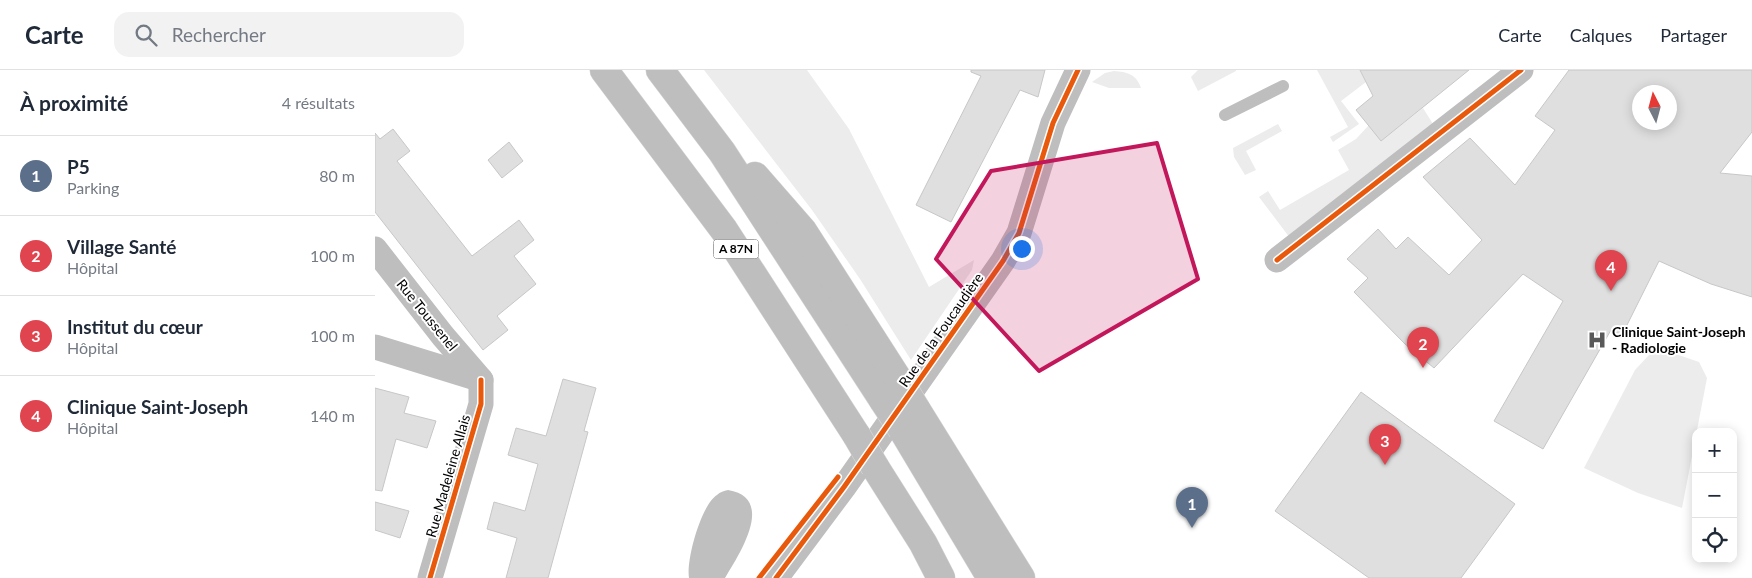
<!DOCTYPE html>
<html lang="fr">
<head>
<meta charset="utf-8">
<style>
  body { margin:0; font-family:Lato,sans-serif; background:#f2f2f3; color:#1f2937 }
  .controls { position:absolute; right:15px; bottom:15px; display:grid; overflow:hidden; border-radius:10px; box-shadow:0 2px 12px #0003 }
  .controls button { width:45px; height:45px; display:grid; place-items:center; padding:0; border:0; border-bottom:1px solid #e0e1e3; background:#fff; color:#1f2937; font:25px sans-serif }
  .compass { position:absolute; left:1257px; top:15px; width:45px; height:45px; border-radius:50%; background:#fff; box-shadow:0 2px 12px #0003; rotate:354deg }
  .you { position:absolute; left:646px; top:178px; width:18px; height:18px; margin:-12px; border:4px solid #fff; border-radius:50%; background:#1a73e8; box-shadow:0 0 0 8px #1a73e833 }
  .badge { display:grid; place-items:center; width:32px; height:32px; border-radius:50%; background:#595959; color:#fff; font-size:16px; font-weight:700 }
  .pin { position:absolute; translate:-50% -41px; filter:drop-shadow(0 1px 2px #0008) }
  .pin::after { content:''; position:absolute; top:26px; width:18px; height:15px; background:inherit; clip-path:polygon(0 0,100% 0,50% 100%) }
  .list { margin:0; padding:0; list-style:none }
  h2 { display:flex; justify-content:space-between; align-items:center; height:65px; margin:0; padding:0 20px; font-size:21px }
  h2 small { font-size:16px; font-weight:400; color:#747a83 }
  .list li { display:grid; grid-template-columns:32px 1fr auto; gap:15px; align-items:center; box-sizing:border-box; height:80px; padding:0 20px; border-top:1px solid #e0e1e3 }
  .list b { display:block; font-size:19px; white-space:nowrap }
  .list p { margin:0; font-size:16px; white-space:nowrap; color:#747a83 }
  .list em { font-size:16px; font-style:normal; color:#747a83 }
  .icon { flex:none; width:28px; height:28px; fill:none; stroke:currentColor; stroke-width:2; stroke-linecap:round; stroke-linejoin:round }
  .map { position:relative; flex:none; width:1377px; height:508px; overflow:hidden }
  header { display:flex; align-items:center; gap:30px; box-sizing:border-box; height:70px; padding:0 25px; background:#fff; border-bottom:1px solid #e0e1e3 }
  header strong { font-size:24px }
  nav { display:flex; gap:28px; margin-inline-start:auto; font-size:18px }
  .search { width:350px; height:45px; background:#f2f2f3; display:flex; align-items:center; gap:12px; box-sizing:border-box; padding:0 18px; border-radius:15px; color:#747a83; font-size:19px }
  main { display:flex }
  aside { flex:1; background:#fff }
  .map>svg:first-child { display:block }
</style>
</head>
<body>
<header>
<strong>Carte</strong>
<div class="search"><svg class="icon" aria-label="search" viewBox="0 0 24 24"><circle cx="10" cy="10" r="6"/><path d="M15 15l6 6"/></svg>Rechercher</div>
<nav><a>Carte</a><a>Calques</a><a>Partager</a></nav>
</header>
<main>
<aside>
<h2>À proximité<small>4 résultats</small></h2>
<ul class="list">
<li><span class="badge" style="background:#5c6f8a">1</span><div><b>P5</b><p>Parking</p></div><em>80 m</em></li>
<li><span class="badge" style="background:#e0444e">2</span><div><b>Village Santé</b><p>Hôpital</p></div><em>100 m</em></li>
<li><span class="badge" style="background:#e0444e">3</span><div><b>Institut du cœur</b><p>Hôpital</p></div><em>100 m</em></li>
<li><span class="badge" style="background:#e0444e">4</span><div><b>Clinique Saint-Joseph</b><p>Hôpital</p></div><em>140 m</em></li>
</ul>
</aside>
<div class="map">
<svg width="1377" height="508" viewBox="0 0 1377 508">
  <rect width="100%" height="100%" fill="#fff"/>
  <g fill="#ececec">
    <polygon points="329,0 432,0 474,59 554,217 599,190 597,200 536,290 485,209 437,140"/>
    <polygon points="823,0 861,0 861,1 823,21 816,7"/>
    <polygon points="942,0 985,0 991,12 966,31 984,54 958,72 955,67 973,57"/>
    <path d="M739 1C752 2 761 4 766 18H734L717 12 730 3Z"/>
    <polygon points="1048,38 1058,54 915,168 884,127 893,121 905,140 974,100 963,80 981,69 994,55 1007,70"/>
    <polygon points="903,54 907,61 871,81 881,100 870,105 859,87 858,78"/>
    <polygon points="1289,280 1324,292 1332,308 1307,438 1263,423 1209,398 1260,300 1275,284"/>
  </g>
  <path fill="#bfbfbf" d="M353 420C401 428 365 483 350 508H314C311 490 326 435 342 425 345 422 349 421 353 420Z"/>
  <g fill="#dfdfdf" stroke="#c7c7c7" fill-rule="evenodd">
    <polygon points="596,0 670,0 663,27 645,20 576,152 541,135 606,6 596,2"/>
    <polygon points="985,0 1094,0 1006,71 981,40 998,26"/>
    <path d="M1194 0H1377V62L1345 103 1377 106V227L1336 214 1284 191 1247 265 1236 260 1168 379 1119 351 1188 231 1148 204 1059 298 1030 274 979 222 993 208 972 189 1003 159 1021 179 1033 167 1074 205 1107 170 1048 107 1095 68 1140 115 1180 60 1160 46ZM1264 22H1294V52H1264Z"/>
    <polygon points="18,59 35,81 22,91 97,186 144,150 159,170 139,186 161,214 122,246 133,260 108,280 0,142 0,63 5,69"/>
    <polygon points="134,72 148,91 127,108 113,90"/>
    <polygon points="188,309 221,318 209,361 213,362 173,508 131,508 142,468 112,459 119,432 150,441 163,394 133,385 141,358 171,366"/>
    <polygon points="0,318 34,327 29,343 61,351 52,378 21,369 7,421 0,420"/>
    <polygon points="986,322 1140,434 1086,508 994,508 900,441"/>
    <polygon points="0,432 34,441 25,468 0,460"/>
  </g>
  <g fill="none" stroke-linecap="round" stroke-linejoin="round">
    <g stroke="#dbdbdb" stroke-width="29">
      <g id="highway">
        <polyline points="229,0 349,160 482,366"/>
        <polyline points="285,0 347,82 508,330"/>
        <polyline points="380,106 428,161 523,309"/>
        <polyline points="541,339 646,508"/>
        <polyline points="527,359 616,508"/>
        <polyline points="500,397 548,473 566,508"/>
      </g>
    </g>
    <polyline stroke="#bebebe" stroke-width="12" points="850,45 908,16"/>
    <g stroke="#bebebe" stroke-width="25">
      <polyline points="0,179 68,266 106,310"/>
      <polyline points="902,190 1146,0"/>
      <polyline points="0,277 104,309"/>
      <polyline points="55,508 106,334 106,310"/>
      <polyline points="401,508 469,417 628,191 644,163 678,53 703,0"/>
    </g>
    <use href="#highway" stroke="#bebebe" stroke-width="28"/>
    <g stroke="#dbdbdb" stroke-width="29" stroke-linecap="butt">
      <g id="highway-bridge">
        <polyline points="523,309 541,339"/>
        <polyline points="508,330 527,359"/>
        <polyline points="482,366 500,397"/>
      </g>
    </g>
    <use href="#highway-bridge" stroke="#bebebe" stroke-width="28"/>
    <g stroke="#fff" stroke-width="8">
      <g id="cycleway">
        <polyline points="902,190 1146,0"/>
        <polyline points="55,508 106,334 106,310"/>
        <polyline points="384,508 463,407"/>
        <polyline points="401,508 469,417 628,191 644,163 678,53 703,0"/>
      </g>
    </g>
    <use href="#cycleway" stroke="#e8590c" stroke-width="5"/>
  </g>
  <path fill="#c2185b" fill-opacity="0.2" stroke="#c2185b" stroke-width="4" stroke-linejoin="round" d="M782 73 823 209 664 301 561 189 616 101Z"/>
  <defs>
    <g id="hospital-bare" transform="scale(1.5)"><path d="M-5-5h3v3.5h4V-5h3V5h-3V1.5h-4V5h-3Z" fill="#595959" stroke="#fff" stroke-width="2.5" paint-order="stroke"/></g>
  </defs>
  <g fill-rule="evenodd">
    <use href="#hospital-bare" x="1222" y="270"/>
  </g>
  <g text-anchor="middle" stroke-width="4" stroke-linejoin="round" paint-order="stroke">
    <rect fill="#fff" stroke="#4c4c4c" stroke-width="1" x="338.5" y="169.5" width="45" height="19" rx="4"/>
    <g font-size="12" font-weight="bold" fill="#000">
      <text x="361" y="183">A 87N</text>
    </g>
    <g font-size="14" fill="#000" stroke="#fff">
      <text transform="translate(52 245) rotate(51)" y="5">Rue Toussenel</text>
      <text transform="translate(566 260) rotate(-55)" y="5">Rue de la Foucaudière</text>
      <text transform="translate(73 406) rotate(-74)" y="5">Rue Madeleine Allais</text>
    </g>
    <g font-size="14" font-weight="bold" fill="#000" stroke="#fff" text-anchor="start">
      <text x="1237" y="267">Clinique Saint-Joseph<tspan x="1237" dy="16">- Radiologie</tspan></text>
    </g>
  </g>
</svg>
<div class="controls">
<button>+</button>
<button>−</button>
<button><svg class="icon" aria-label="locate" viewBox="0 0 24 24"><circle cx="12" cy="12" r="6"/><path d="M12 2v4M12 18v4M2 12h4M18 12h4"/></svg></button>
</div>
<svg class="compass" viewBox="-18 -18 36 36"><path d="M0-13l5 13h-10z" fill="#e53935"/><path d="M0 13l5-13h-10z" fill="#747a83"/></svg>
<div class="you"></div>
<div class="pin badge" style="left:817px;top:458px;background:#5c6f8a">1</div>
<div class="pin badge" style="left:1048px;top:298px;background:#e0444e">2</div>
<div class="pin badge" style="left:1010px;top:395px;background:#e0444e">3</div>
<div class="pin badge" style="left:1236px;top:221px;background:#e0444e">4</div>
</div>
</main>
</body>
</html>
